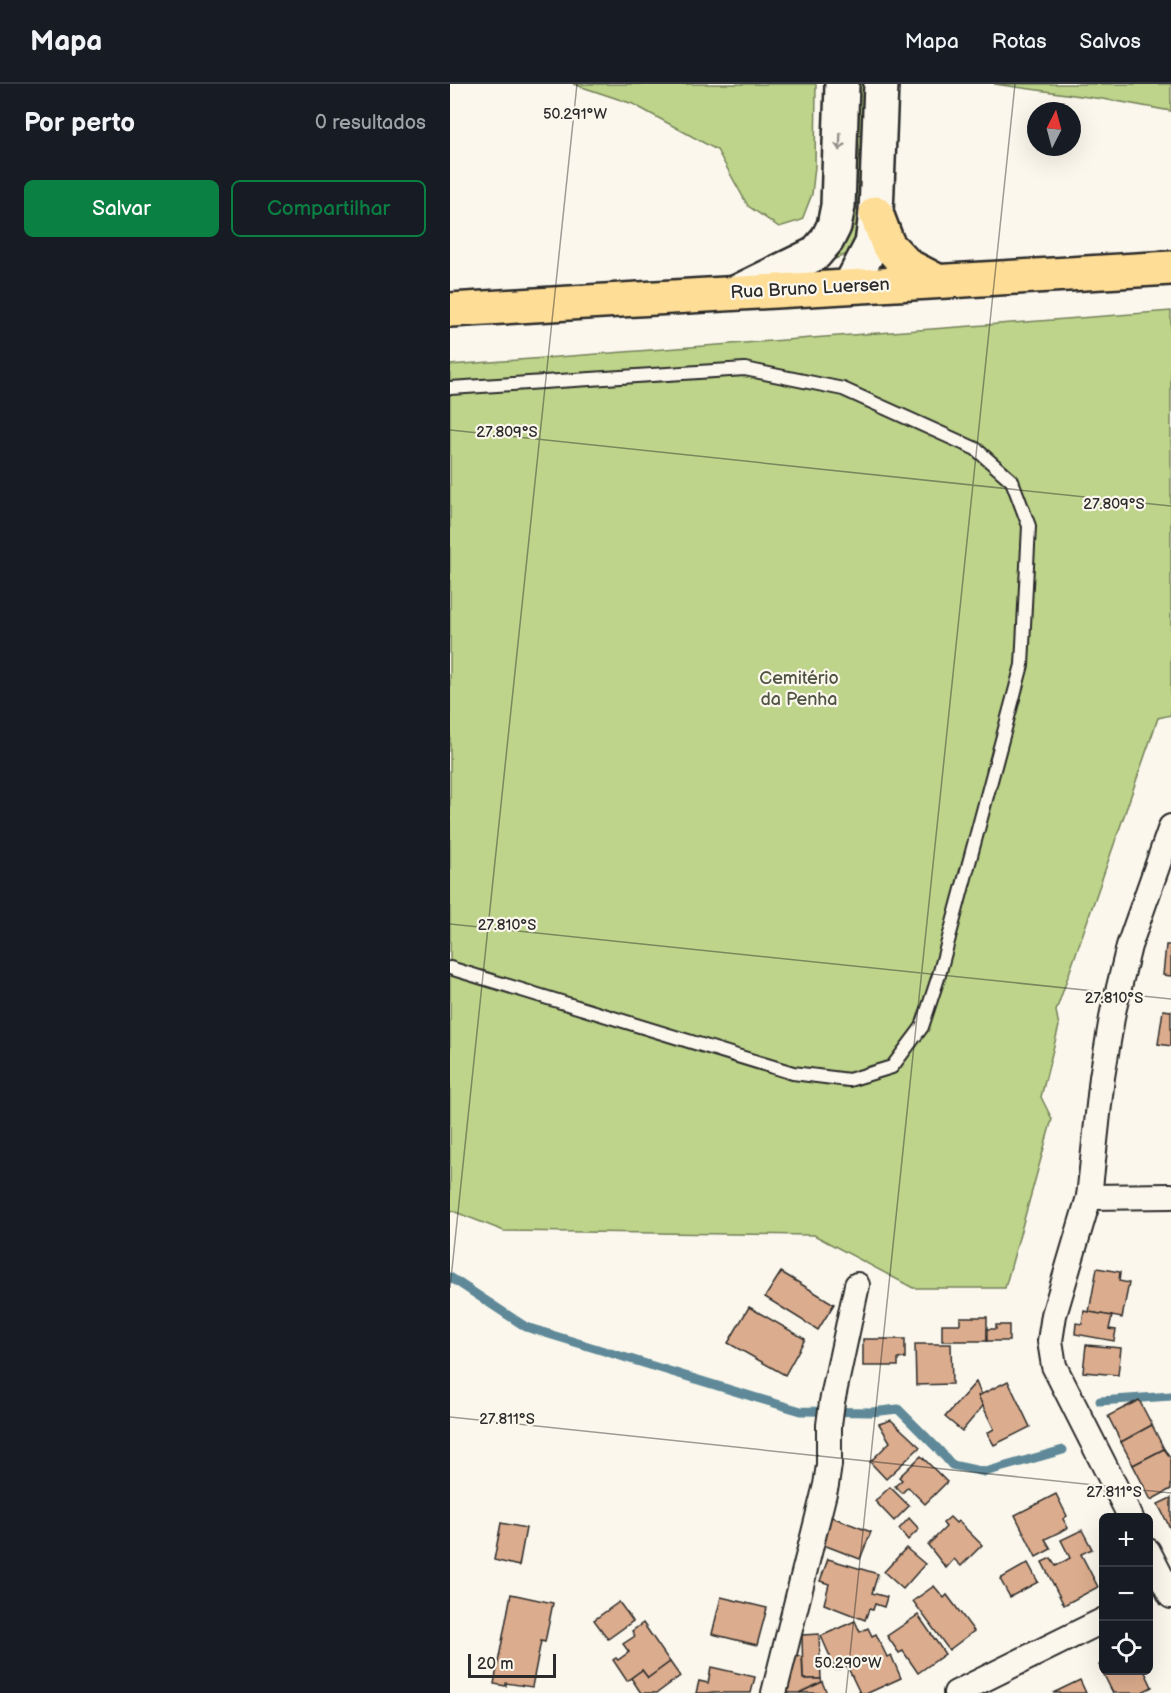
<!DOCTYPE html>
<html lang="pt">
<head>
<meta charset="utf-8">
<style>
  body { margin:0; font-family:"Balsamiq Sans",sans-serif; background:#242831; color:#f1f3f6 }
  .controls { position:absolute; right:18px; bottom:18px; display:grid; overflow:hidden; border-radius:9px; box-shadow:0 6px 24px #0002 }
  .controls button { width:54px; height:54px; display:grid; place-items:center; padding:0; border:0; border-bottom:2px solid #363941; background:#171b24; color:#f1f3f6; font:30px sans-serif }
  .compass { position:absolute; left:577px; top:18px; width:54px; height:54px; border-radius:50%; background:#171b24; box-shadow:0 6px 24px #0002; rotate:6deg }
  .scale { position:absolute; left:18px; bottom:15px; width:88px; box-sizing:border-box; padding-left:6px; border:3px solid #2b2b2b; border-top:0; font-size:16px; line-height:21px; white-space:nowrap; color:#2b2b2b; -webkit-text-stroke:4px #fbf7ec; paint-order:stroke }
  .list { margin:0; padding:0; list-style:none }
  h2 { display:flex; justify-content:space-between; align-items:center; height:78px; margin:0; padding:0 24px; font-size:26px }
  h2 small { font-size:20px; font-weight:400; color:#9ea1a6 }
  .actions { display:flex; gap:12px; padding:18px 24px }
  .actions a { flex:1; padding:14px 0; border:2px solid #0b8043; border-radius:9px; text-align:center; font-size:21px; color:#0b8043 }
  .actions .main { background:#0b8043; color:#fff }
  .icon { flex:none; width:33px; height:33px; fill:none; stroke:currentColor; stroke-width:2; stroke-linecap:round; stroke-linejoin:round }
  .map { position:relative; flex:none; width:721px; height:1609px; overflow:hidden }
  header { display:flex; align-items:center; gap:36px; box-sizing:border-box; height:84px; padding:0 30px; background:#171b24; border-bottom:2px solid #363941 }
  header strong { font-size:28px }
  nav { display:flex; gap:33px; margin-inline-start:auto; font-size:21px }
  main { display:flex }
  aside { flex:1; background:#171b24 }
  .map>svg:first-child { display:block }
</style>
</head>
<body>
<header>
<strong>Mapa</strong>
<nav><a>Mapa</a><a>Rotas</a><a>Salvos</a></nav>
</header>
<main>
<aside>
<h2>Por perto<small>0 resultados</small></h2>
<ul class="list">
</ul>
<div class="actions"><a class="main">Salvar</a><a>Compartilhar</a></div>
</aside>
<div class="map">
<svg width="721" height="1609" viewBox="0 0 721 1609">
  <rect width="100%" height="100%" fill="#fbf7ec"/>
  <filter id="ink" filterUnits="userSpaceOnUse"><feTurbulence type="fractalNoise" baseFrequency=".0167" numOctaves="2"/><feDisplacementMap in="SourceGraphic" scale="12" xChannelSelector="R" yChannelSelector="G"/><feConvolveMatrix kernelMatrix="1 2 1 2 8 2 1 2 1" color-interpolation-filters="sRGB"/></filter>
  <g filter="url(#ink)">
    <g fill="#bdd48a" stroke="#74805a" stroke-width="1.5">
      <polygon points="123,0 366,0 365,82 362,110 352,136 329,143 298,122 267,66 183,20"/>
      <polygon points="407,0 419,0 417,105 405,161 397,170 385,175 380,173"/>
      <polygon points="544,0 721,0 721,27 666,17"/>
      <polygon points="721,227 721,631 708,634 606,927 609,942 591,1013 602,1035 555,1204 463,1204 364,1151 54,1147 0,1126 0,281"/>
    </g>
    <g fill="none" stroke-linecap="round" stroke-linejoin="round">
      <g stroke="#5e8998" stroke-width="9">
        <polyline points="0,1193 76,1243 307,1314 351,1327 422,1328 448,1325 489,1366 502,1381 535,1388 613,1366"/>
        <polyline points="650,1317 721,1312"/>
      </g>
    </g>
    <g fill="#dbac8d" stroke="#2b2b2b" stroke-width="1.5">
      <polygon points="716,861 721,861 721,892 713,891"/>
      <polygon points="713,926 721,927 721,962 708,960"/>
      <polygon points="647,1184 670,1188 669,1197 679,1199 672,1234 639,1228"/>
      <polygon points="331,1188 384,1220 368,1246 315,1213"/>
      <polygon points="299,1223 355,1255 335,1291 278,1259"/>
      <polygon points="634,1227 662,1232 659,1245 666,1246 664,1257 625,1250 626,1239 632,1240"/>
      <polygon points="510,1233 537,1233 537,1257 492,1257 492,1240 510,1240"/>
      <polygon points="546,1241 559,1241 559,1257 537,1257 537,1245 546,1245"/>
      <polygon points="413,1255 455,1255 455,1274 448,1275 448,1282 413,1282"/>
      <polygon points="465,1260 501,1260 502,1300 466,1301"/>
      <polygon points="636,1261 671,1264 668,1291 633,1288"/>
      <polygon points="558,1297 580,1343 544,1361 537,1349 544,1345 528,1312"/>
      <polygon points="526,1298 531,1310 528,1312 533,1322 512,1347 495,1333"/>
      <polygon points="689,1316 702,1341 671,1358 658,1332"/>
      <polygon points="441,1336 470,1363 436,1395 420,1378 440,1358 429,1340"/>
      <polygon points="702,1341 714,1365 683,1381 671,1358"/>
      <polygon points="714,1365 721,1374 721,1405 701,1416 683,1381"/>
      <polygon points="471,1372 497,1398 475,1420 458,1403 452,1409 445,1402 452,1396 449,1393"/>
      <polygon points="440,1403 459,1422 444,1437 425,1417"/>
      <polygon points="606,1410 617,1432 613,1435 618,1444 595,1455 601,1465 586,1473 565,1431"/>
      <polygon points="721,1414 721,1446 708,1420"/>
      <polygon points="379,1432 421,1448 410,1475 371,1460"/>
      <polygon points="500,1433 506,1439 508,1437 532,1461 511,1482 504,1475 496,1484 478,1461 496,1443 493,1439"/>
      <polygon points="459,1434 469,1445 458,1456 449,1445"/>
      <polygon points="51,1439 76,1444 69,1482 44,1476"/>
      <polygon points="632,1446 642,1465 631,1470 648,1503 614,1521 592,1478 601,1474 606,1482 620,1474 611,1456"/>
      <polygon points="456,1464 475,1480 453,1505 434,1488"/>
      <polygon points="378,1475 428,1490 422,1509 437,1513 434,1523 425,1520 423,1526 419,1525 415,1536 374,1520 379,1500 370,1497"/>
      <polygon points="578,1479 588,1498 560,1513 550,1495"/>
      <polygon points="484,1502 494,1514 497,1511 524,1547 499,1566 463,1517"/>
      <polygon points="61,1510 103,1519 95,1558 91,1557 82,1603 56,1599 56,1602 44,1600"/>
      <polygon points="271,1513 317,1524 307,1561 262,1550"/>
      <polygon points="169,1518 183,1537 158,1555 144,1536"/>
      <polygon points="468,1531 495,1570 468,1589 453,1567 449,1569 437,1552"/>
      <polygon points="405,1537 410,1548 418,1544 422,1552 426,1550 437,1573 441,1571 451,1594 418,1609 410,1609 397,1582 386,1586 371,1552"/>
      <polygon points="193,1539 220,1578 198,1594 192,1586 177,1597 163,1576 166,1574 168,1576 179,1568 173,1560 185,1552 182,1547"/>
      <polygon points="369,1550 371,1595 353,1595 352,1551"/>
      <polygon points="344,1570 352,1573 353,1595 371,1595 372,1598 349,1609 339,1609 336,1602"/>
      <polygon points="220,1578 230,1592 207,1609 191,1609 181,1594 192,1586 198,1594"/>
      <polygon points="654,1578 654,1586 694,1586 702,1603 690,1609 663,1609 649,1581"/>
      <polygon points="261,1583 305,1593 301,1609 246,1609 249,1597 258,1599"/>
      <polygon points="630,1596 636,1609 603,1609"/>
      <polygon points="372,1598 377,1609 349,1609"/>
    </g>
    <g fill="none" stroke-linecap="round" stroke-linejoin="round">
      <g stroke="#2b2b2b" stroke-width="16">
        <polyline id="service" points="0,304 295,285 393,305 526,365 562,397 579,442 572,581 489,891 472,943 442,983 399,996 343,989 0,884"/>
      </g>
      <g stroke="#2b2b2b" stroke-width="28">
        <g id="minor">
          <polyline points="639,1113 721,1112"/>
          <polyline points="681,1434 604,1282 600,1257 604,1231 639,1113 652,993 663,928 679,862 721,743"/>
          <polyline points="698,1467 721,1512"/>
          <polyline points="324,1609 376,1401 379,1381 379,1341 382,1318 407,1201"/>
          <polyline points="506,1609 654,1536"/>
        </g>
      </g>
      <g stroke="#2b2b2b" stroke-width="38">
        <g id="secondary">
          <polyline points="400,202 422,160 426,129 431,0"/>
          <polyline points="285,209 365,170 377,156 384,142 388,122 392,0"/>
        </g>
      </g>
      <g stroke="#2b2b2b" stroke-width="38">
        <g id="primary">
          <polyline points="426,129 438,161 458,182 487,197"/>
          <polyline points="0,226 721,184"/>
        </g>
      </g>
      <use href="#service" stroke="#fbf7ec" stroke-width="12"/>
      <use href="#minor" stroke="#fbf7ec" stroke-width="24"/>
      <use href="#secondary" stroke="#fbf7ec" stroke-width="33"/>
      <use href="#primary" stroke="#fedd96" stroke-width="33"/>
    </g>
    <defs><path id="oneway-shaft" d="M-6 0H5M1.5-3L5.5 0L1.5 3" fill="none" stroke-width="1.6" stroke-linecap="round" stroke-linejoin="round" transform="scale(1.5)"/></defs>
    <use stroke="#93918c" href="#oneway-shaft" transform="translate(390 58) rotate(92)"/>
  </g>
  <path fill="none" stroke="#2b2b2b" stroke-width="1.5" stroke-opacity="0.45" d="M0 346 721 422M0 840 721 915M0 1204 127 0M0 1333 721 1409M396 1609 565 0"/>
  <g text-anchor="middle" stroke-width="4.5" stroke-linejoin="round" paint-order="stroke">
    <g font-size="18" fill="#2b2b2b" stroke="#fbf7ec">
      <text transform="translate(360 204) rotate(-3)" y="6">Rua Bruno Luersen</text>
    </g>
    <g font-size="18" fill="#505543" stroke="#fbf7ec">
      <text x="349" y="600">Cemitério<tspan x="349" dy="21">da Penha</tspan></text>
    </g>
  </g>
  <g font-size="15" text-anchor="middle" fill="#2b2b2b" stroke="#fbf7ec" stroke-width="4.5" stroke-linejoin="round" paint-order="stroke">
    <text x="125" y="35">50.291°W</text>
    <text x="57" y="353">27.809°S</text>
    <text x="664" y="425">27.809°S</text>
    <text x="57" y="846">27.810°S</text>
    <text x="664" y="919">27.810°S</text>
    <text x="57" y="1340">27.811°S</text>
    <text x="664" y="1413">27.811°S</text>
    <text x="398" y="1584">50.290°W</text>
  </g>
</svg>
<div class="controls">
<button>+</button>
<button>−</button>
<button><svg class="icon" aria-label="locate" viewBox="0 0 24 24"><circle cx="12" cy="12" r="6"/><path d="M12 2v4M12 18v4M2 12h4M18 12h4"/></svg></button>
</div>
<svg class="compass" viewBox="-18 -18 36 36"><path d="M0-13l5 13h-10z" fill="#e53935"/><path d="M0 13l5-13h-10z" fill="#9ea1a6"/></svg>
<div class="scale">20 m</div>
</div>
</main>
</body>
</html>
